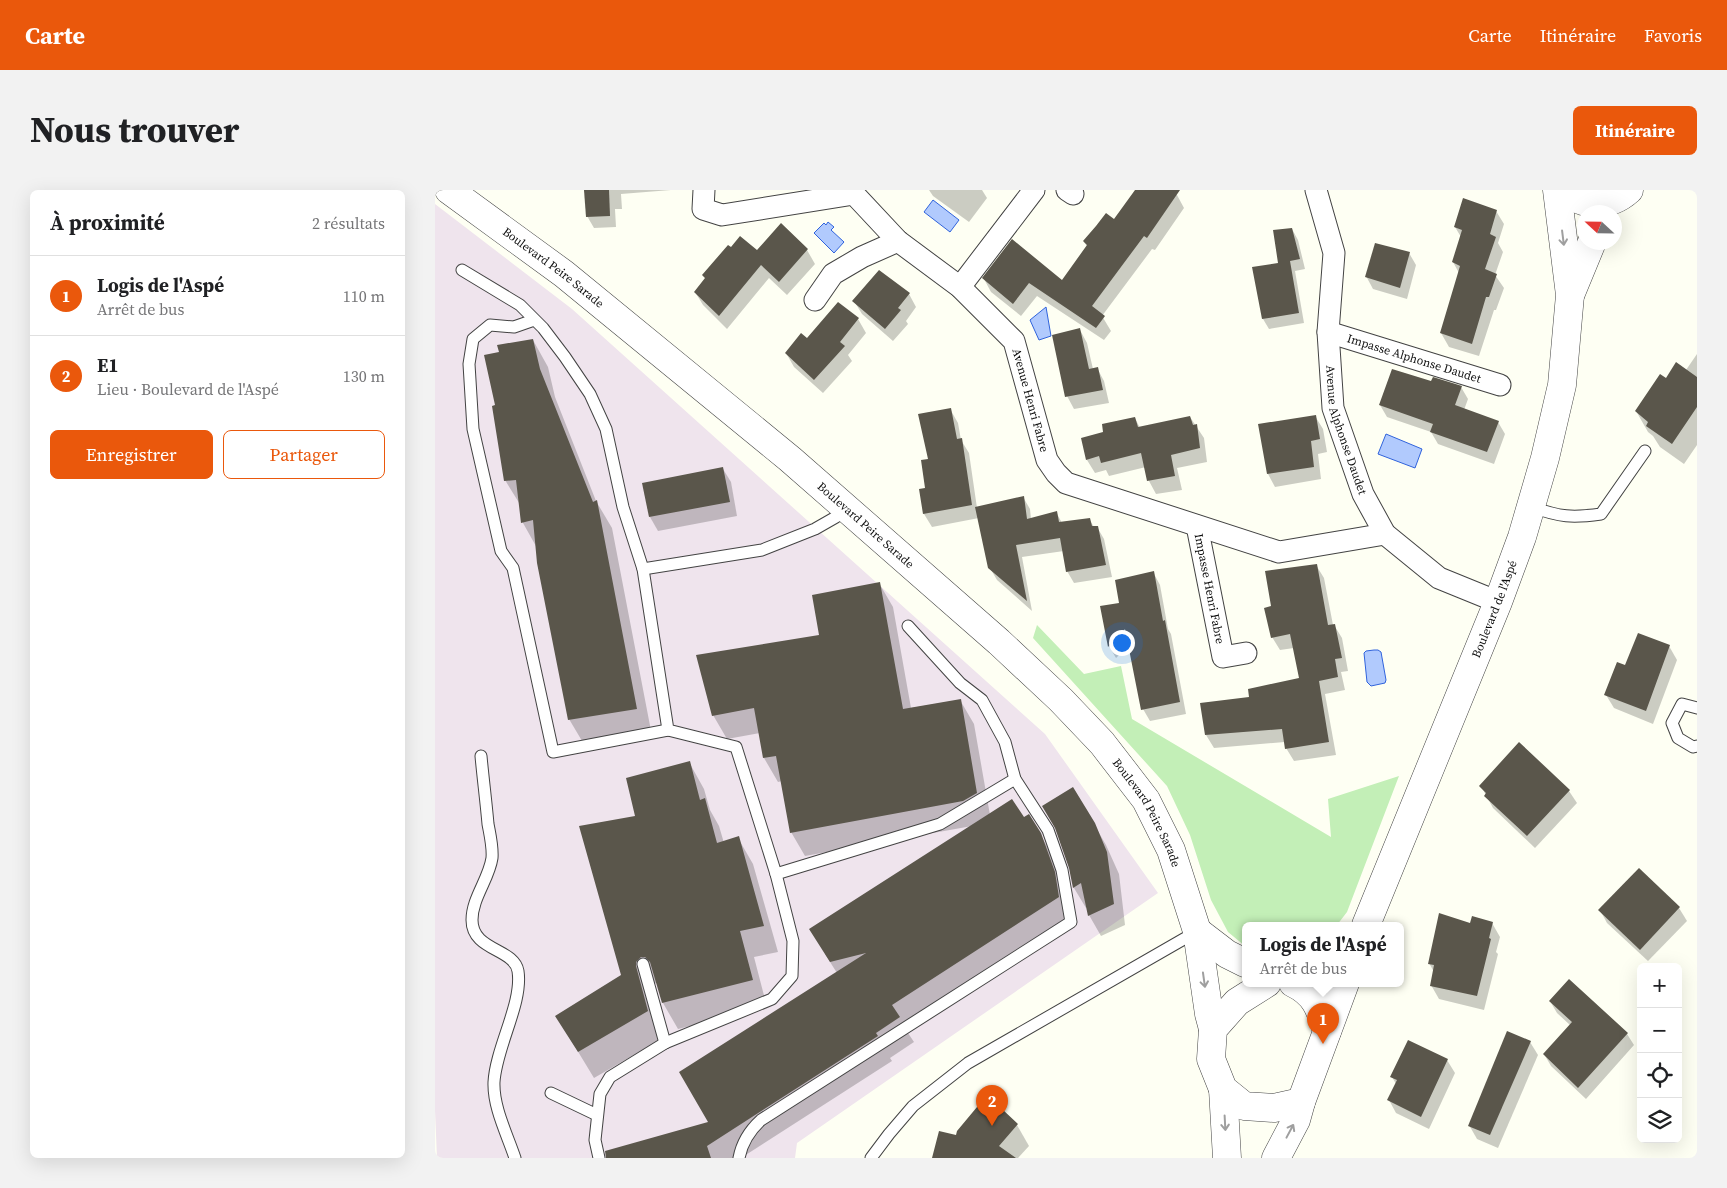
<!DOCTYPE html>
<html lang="fr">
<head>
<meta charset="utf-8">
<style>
  body { margin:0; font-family:"Source Serif 4",serif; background:#f2f2f2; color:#202124 }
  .controls { position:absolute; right:15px; bottom:15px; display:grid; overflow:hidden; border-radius:8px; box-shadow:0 5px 20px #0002 }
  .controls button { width:45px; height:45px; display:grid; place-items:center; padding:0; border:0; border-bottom:1px solid #e0e0e0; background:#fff; color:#202124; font:25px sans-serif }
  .compass { position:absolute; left:1142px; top:15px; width:45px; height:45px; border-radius:50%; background:#fff; box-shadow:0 5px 20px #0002; rotate:292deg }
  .you { position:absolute; left:686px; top:452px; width:18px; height:18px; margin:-12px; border:4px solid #fff; border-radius:50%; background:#1a73e8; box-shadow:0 0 0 8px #1a73e833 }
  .badge { display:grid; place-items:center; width:32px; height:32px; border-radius:50%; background:#ea580c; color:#fff; font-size:16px; font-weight:700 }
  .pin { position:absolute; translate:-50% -41px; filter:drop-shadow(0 1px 2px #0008) }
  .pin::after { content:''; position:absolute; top:26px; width:18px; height:15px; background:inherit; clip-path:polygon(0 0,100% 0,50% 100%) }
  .popup { position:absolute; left:807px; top:732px; width:162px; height:65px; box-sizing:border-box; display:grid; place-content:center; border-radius:8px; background:#fff; filter:drop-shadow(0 1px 4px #0005); font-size:16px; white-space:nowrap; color:#757577 }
  .popup b { font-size:19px; color:#202124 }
  .popup::after { content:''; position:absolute; left:50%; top:100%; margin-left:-10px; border:10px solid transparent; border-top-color:#fff }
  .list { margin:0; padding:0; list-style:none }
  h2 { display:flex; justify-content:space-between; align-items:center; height:65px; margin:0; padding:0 20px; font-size:21px }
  h2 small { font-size:16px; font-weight:400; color:#757577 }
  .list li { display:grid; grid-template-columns:32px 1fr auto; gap:15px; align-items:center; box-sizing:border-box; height:80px; padding:0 20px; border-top:1px solid #e0e0e0 }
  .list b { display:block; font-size:19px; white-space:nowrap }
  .list p { margin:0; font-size:16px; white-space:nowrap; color:#757577 }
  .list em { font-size:16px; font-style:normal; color:#757577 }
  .actions { display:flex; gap:10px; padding:15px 20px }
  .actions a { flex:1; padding:11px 0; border:1px solid #ea580c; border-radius:8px; text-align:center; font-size:18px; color:#ea580c }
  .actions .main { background:#ea580c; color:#fff }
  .icon { flex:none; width:28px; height:28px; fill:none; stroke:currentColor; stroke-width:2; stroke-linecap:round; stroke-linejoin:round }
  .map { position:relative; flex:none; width:1262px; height:968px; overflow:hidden; border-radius:8px }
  header { display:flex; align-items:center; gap:30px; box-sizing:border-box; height:70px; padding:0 25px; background:#ea580c; color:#fff }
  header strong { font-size:24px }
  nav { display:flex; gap:28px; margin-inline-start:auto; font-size:18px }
  .intro { display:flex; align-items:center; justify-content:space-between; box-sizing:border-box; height:120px; padding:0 30px }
  h1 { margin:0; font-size:35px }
  .button { padding:12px 22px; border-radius:8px; background:#ea580c; color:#fff; font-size:18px; font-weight:700 }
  main { display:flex; gap:30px; padding:0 30px }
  aside { flex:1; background:#fff; border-radius:8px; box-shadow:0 5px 20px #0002 }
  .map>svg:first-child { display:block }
</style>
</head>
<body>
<header>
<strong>Carte</strong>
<nav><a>Carte</a><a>Itinéraire</a><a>Favoris</a></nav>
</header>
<div class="intro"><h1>Nous trouver</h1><a class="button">Itinéraire</a></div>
<main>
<aside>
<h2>À proximité<small>2 résultats</small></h2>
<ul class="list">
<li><span class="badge">1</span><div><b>Logis de l'Aspé</b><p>Arrêt de bus</p></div><em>110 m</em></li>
<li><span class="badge">2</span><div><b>E1</b><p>Lieu · Boulevard de l'Aspé</p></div><em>130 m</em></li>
</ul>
<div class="actions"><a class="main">Enregistrer</a><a>Partager</a></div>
</aside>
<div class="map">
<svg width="1262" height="968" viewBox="0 0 1262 968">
  <rect width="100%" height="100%" fill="#fefff3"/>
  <polygon fill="#efe4ed" points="0,14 137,119 610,544 723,703 362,953 360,968 2,968 0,921"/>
  <polygon fill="#c3efb7" points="602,435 649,484 686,476 697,529 896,647 893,609 964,586 912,722 902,735 810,735 810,756 793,742 776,710 755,645 732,596 598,448"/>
  <g fill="#b1cafd" stroke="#3063dc">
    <polygon points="498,10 524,30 515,42 489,22"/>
    <polygon points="393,32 399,37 396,40 409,52 399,63 379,43 389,33 391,35"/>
    <polygon points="611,117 616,146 604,150 595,130"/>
    <polygon points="951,244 987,259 980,278 943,264"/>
    <polygon points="939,460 943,460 946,462 951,490 950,493 936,496 932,492 929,463 931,461"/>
  </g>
  <g fill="#0003">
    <polygon points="151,0 236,0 186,4 187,19 180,19 181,37 159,38 152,26"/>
    <polygon points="494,0 547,0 552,8 534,32 498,6"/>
    <polygon points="702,0 735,0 742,5 749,18 720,60 717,59 667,126 676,141 669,150 602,106 586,126 556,102 549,89 627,92 652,56 649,52 679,31"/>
    <polygon points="1061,21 1069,34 1063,53 1068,62 1060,85 1069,98 1061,120 1059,120 1044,166 1014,157 1006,143 1024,83 1018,72 1026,47 1020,37"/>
    <polygon points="346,35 372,60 380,74 352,105 334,88 292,139 268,115 260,102 271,89 269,86 322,62"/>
    <polygon points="857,39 863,50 870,79 860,81 869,133 834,139 828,129 844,74"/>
    <polygon points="974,63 981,75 972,109 938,99 931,86"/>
    <polygon points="474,104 481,117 471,131 473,134 458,151 427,124 419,111"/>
    <polygon points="423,129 431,143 413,165 417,171 388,203 359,177 351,163 372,150"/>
    <polygon points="645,140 652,153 658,179 662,178 669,191 674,213 639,219 632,206"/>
    <polygon points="98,150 113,177 120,207 161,311 177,338 217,546 150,556 134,529 102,358 88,333 86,316 70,290 62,216 66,163"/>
    <polygon points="1262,164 1262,255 1249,274 1225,257 1218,246 1213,242 1201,221 1231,189 1251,180"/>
    <polygon points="997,192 1026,197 1033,209 1029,220 1063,232 1070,244 1059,274 1003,254 996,242 952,227 945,215"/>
    <polygon points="515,219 523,233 526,250 534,263 542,318 588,307 595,319 596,329 621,322 627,333 654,329 659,337 662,337 669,349 677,387 639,393 632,381 629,361 587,367 597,421 562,390 555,378 544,328 497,337 489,324 485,300 492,299 494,270"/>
    <polygon points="880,226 888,239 892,262 883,264 886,289 840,297 833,284 824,235"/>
    <polygon points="755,227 769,248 772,272 742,278 747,300 721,304 714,291 711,277 674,286 671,280 660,283 652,270 670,243 700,228 705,238"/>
    <polygon points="288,279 296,292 302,326 223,341 215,327 209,294"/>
    <polygon points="881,375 889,388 898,435 899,435 907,448 913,481 906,482 910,500 890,504 901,565 859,571 851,558 850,552 779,558 771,545 816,508 865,489 859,458 845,460 837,447 838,417"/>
    <polygon points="718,382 725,395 733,439 736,444 751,524 715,531 708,519 695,454 681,468 674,456 667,417 686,414"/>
    <polygon points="444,393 458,417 476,518 525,510 539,534 555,625 589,629 605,644 620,670 638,732 471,840 479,852 455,868 457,871 306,968 200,968 275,933 402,783 390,764 537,636 370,666 356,642 347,591 343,592 329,568 325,543 292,549 278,525 385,446"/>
    <polygon points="1234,456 1242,470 1218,534 1179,518 1171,505"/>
    <polygon points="254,572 269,599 275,620 284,636 289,653 303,648 318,674 343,762 319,767 332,817 243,839 228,813 222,793 221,793 215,798 228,848 159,888 122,827 187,786 202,627"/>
    <polygon points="1046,596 1134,601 1142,613 1100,658 1058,618"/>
    <polygon points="638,598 671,655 684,684 690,735 666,746 654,725 652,717 651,718 639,698 635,677"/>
    <polygon points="1204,680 1244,718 1252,731 1213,771 1172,733 1165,720"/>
    <polygon points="1057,733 1065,747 1061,762 1063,764 1049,820 1004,809 996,795 999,782 994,773 1036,735"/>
    <polygon points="1115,811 1192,844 1199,855 1151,909 1116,876 1109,864 1135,835 1122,823"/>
    <polygon points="1095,852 1103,865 1063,958 1042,949 1034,935"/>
    <polygon points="1012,870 1020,883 994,939 961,923 954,910 961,894 957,887"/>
    <polygon points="582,935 594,956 583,968 498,968 522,947"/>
  </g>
  <g fill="#5a564b">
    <polygon points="149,0 174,0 175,26 151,27"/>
    <polygon points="700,0 745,0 712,48 709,46 657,116 670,126 661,138 594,93 578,114 547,88 577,49 627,90 652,55 648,51 661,36 671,23 679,29"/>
    <polygon points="1028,8 1062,20 1055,44 1061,47 1050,79 1062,84 1054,107 1051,107 1037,154 1005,143 1025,76 1017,72 1027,40 1019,37"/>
    <polygon points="346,33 373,59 344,92 326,75 284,126 259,102 270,88 267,85 293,55 296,57 305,46 322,60"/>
    <polygon points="857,38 865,69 855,71 864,123 827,129 817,77 843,73 838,40"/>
    <polygon points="940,53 975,62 965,98 930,87"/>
    <polygon points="444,80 475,103 463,118 466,120 450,139 417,111"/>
    <polygon points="403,112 424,128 405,152 410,156 379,190 350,163 366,143 372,148"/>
    <polygon points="645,138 654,179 663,177 668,200 630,207 617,145"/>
    <polygon points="98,149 105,179 158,312 162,310 202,519 133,530 102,373 98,330 86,333 81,290 69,291 57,216 60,215 49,165 64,162 62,155"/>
    <polygon points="1241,172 1262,187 1262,217 1237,254 1211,236 1213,232 1200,221 1225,184 1231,188"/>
    <polygon points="957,179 996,191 998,187 1027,196 1020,215 1064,231 1052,262 995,242 998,234 944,215"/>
    <polygon points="516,218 522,249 527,248 537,315 488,324 484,299 490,298 486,270 493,269 483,224"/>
    <polygon points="881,225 885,249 876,251 879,277 832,284 823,234"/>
    <polygon points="755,226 758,235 762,234 765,258 736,265 740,286 712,291 706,263 666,273 664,266 651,270 646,248 668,242 667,234 700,227 703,237"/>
    <polygon points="288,277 295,312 214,327 207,293"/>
    <polygon points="589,306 592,329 622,321 624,332 655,328 657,336 663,336 671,375 631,382 625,348 581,355 592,411 553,378 540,317"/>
    <polygon points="882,374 893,435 900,434 907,468 900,469 903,487 884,491 894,552 850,559 847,539 770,545 765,513 814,507 813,499 864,488 855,444 836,448 829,418 836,416 830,381"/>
    <polygon points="719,381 728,431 730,430 745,512 706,520 690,439 673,457 665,416 684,413 680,390"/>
    <polygon points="445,392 468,519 526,509 542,603 528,611 355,643 341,566 328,568 319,518 277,526 261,465 384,445 377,405"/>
    <polygon points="1203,443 1235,455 1211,521 1169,505 1182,472 1190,475"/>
    <polygon points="1084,552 1135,600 1092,646 1049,606 1051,603 1044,596"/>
    <polygon points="255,571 265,610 270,608 282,653 304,646 329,736 305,741 318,790 227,813 215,772 210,767 206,767 201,772 201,776 213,821 143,862 120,826 186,785 144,636 200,626 191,588"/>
    <polygon points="638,597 660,633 672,662 679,714 653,726 646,693 638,698 634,678 620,638 607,616"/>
    <polygon points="577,609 589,627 594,624 606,643 620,682 624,707 457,815 465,827 441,843 443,846 272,956 276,968 171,968 170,961 273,932 244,882 431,763 395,772 374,739"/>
    <polygon points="1204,678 1245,717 1205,760 1163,720"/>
    <polygon points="1004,723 1035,733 1037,726 1058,732 1054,748 1056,749 1042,806 995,796 999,775 993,774"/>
    <polygon points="1134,789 1193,843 1143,898 1108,864 1137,832 1114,811"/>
    <polygon points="1072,841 1096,851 1055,945 1033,936"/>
    <polygon points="973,850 1013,869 986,927 952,910 962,890 955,887"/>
    <polygon points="552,905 583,934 564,956 581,968 497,968 504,941 521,945 522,941"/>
  </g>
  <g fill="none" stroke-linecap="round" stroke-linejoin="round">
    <g stroke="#434343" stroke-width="13">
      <g id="service">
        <polyline points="27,80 85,115 108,138 130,167 155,204 171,239 188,317 208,379 233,540 301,557 341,684 505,634 580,589"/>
        <polyline points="99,130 79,137 55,135 38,149 34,174 38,239 66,361 78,378 118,562 233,540"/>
        <path d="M1097 317C1125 327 1137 328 1166 324L1210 261"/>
        <polyline points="208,379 327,360 380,339 401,327 410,316"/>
        <polyline points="1262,518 1247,514 1237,533 1243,548 1258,557 1262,556"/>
        <path d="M46 566C48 588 51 611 53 634 55 645 58 657 57 668 54 689 37 708 37 730 37 761 79 758 83 781 88 813 61 857 59 892 58 917 72 944 80 968"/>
        <polyline points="208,774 230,853"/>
        <polyline points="116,903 162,925"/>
        <polyline points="164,968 160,950 165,904 175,887 230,853 337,809 357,786 358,751 341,684"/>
        <path d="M304 968C307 952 314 941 326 930L636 732 627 680 613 640 580 589 570 552 547 510 525 493 473 436"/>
        <polyline points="436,968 454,944 478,916 533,873 761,742"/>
      </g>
    </g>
    <g stroke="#434343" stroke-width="23">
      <g id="minor">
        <path id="s1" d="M269 0 268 19 287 25 419 4 463 51 525 97 579 151 612 270 621 283 631 293 844 362 950 344"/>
        <polyline points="632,0 638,4"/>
        <path id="s2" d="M881 0 899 63 893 142 898 218 928 304 950 344 1004 388 1063 412"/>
        <polyline points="525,97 599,0"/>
        <polyline points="380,110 398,84 427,67 463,51"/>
        <path id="s3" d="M893 142 1065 195"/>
        <path id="s4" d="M762 336 788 467 811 463"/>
      </g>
    </g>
    <g stroke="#434343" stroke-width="29">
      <g id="tertiary">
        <path id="s5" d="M14 0 129 84 355 269 564 452 626 510 667 553 711 610 736 660 762 741 774 824 778 839"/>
        <path d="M1130 0C1149 18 1175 17 1194 0"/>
        <polyline points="1136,103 1157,52"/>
        <path id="s6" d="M931 735 1063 412 1087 347 1110 268 1127 195 1135 105 1122 0"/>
        <polyline points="762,741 792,764 810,773"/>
        <polyline points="832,793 802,812 778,839 776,869 788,899 809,916 839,918 866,912"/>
        <path d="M858 793C881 804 885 819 892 841"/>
        <polyline points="788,899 792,968"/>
        <polyline points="841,968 861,930 866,912 910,793"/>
      </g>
    </g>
    <use href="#service" stroke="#fff" stroke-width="11"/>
    <use href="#minor" stroke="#fff" stroke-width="21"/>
    <use href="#tertiary" stroke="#fff" stroke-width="28"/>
  </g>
  <defs><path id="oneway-shaft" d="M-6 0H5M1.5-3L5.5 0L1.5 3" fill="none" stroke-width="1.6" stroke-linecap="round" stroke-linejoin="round" transform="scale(1.25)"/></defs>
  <g stroke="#9f9f9f">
    <use href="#oneway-shaft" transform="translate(1128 48) rotate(83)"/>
    <use href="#oneway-shaft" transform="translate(769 790) rotate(82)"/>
    <use href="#oneway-shaft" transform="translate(790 933) rotate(87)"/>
    <use href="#oneway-shaft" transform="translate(855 941) rotate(-62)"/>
  </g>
  <g text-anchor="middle" stroke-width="5" stroke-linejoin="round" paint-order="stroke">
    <g font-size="12" fill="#101010" stroke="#fff">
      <text dy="4" stroke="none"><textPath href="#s5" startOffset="130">Boulevard Peire Sarade</textPath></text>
      <text dy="4" stroke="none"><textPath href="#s3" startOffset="90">Impasse Alphonse Daudet</textPath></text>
      <text dy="4" stroke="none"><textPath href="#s1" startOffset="452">Avenue Henri Fabre</textPath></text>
      <text dy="4" stroke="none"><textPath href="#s2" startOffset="245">Avenue Alphonse Daudet</textPath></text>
      <text dy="4" stroke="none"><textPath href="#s5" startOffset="535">Boulevard Peire Sarade</textPath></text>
      <text dy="4" stroke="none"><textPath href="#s4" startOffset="64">Impasse Henri Fabre</textPath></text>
      <text dy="4" stroke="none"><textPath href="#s6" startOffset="341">Boulevard de l'Aspé</textPath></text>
      <text dy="4" stroke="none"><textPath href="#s5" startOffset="940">Boulevard Peire Sarade</textPath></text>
    </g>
  </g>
</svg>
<div class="controls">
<button>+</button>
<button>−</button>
<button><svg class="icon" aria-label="locate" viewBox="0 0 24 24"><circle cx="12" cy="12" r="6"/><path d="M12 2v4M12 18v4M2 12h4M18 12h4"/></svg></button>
<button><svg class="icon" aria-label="layers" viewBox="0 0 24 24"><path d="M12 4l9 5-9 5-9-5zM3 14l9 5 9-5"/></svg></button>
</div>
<svg class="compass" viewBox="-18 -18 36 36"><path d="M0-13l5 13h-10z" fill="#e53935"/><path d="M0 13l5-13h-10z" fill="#757577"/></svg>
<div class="you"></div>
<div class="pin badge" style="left:888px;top:854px">1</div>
<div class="popup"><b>Logis de l'Aspé</b>Arrêt de bus</div>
<div class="pin badge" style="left:557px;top:936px">2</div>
</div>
</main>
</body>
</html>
